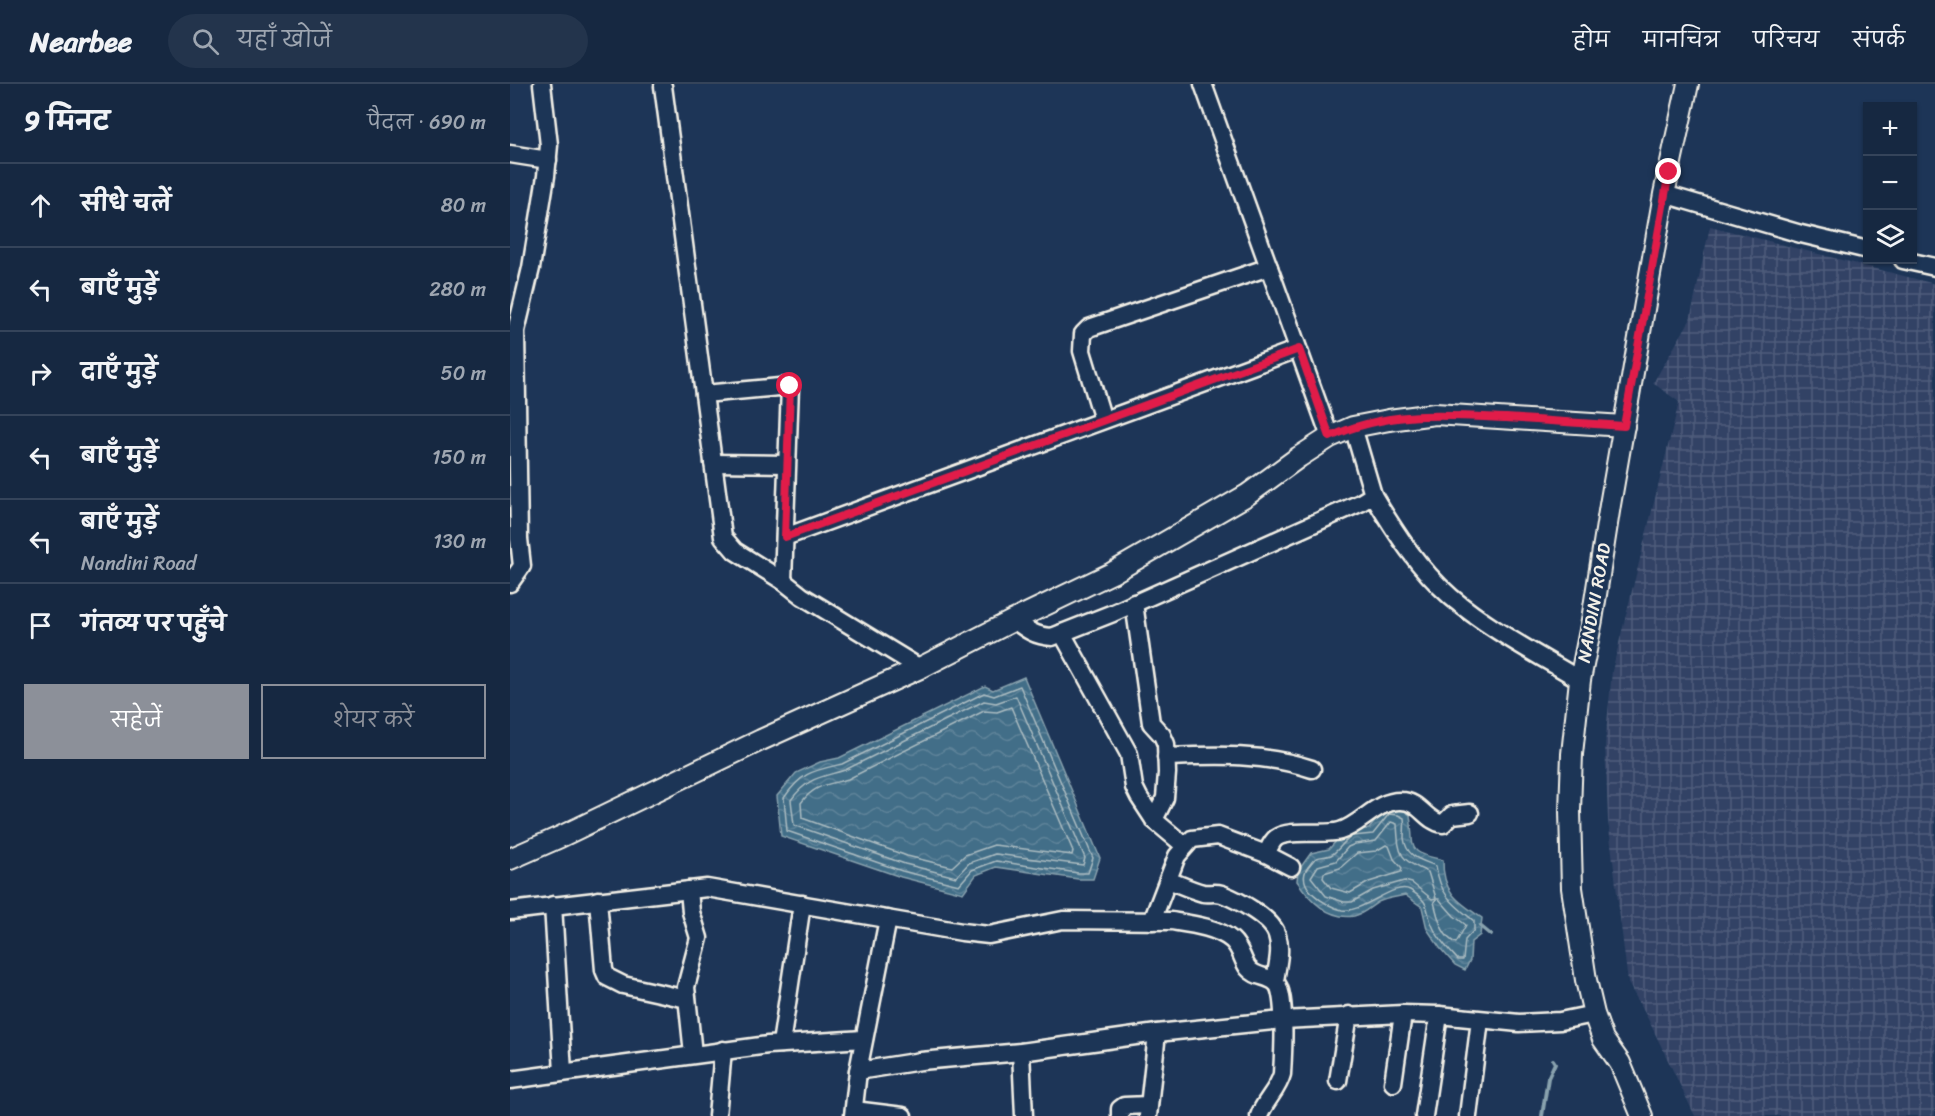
<!DOCTYPE html>
<html lang="hi">
<head>
<meta charset="utf-8">
<style>
  body { margin:0; font-family:Sriracha,"Playpen Sans Deva",sans-serif; background:#23344c; color:#f1f3f6 }
  .controls { position:absolute; right:18px; top:18px; display:grid; overflow:hidden; border-radius:0px; box-shadow:0 2px 4px #0004 }
  .controls button { width:54px; height:54px; display:grid; place-items:center; padding:0; border:0; border-bottom:2px solid #35445a; background:#162841; color:#f1f3f6; font:30px sans-serif }
  .stop { position:absolute; width:18px; height:18px; margin:-14px; border:4px solid #e11d48; border-radius:50%; background:#fff }
  .stop.end { background:#e11d48; border-color:#fff; box-shadow:0 2px 6px #0008 }
  .list { margin:0; padding:0; list-style:none }
  h2 { display:flex; justify-content:space-between; align-items:center; height:78px; margin:0; padding:0 24px; font-size:26px }
  h2 small { font-size:20px; font-weight:400; color:#9ea6b1 }
  .list li { display:grid; grid-template-columns:39px 1fr auto; gap:18px; align-items:center; box-sizing:border-box; height:84px; padding:0 24px; border-top:2px solid #35445a }
  .list b { display:block; font-size:22px; white-space:nowrap }
  .list p { margin:0; font-size:20px; white-space:nowrap; color:#9ea6b1 }
  .list em { font-size:20px; font-style:normal; color:#9ea6b1 }
  .actions { display:flex; gap:12px; padding:18px 24px }
  .actions a { flex:1; padding:14px 0; border:2px solid #8c9099; border-radius:0px; text-align:center; font-size:21px; color:#8c9099 }
  .actions .main { background:#8c9099; color:#fff }
  .icon { flex:none; width:33px; height:33px; fill:none; stroke:currentColor; stroke-width:2; stroke-linecap:round; stroke-linejoin:round }
  .map { position:relative; flex:none; width:1425px; height:1032px; overflow:hidden }
  header { display:flex; align-items:center; gap:36px; box-sizing:border-box; height:84px; padding:0 30px; background:#162841; border-bottom:2px solid #35445a }
  header strong { font-size:28px }
  nav { display:flex; gap:33px; margin-inline-start:auto; font-size:21px }
  .search { width:420px; height:54px; background:#23344c; display:flex; align-items:center; gap:15px; box-sizing:border-box; padding:0 21px; border-radius:33px; color:#9ea6b1; font-size:22px }
  main { display:flex }
  aside { flex:1; background:#162841 }
  .map>svg:first-child { display:block }
</style>
</head>
<body>
<header>
<strong>Nearbee</strong>
<div class="search"><svg class="icon" aria-label="search" viewBox="0 0 24 24"><circle cx="10" cy="10" r="6"/><path d="M15 15l6 6"/></svg>यहाँ खोजें</div>
<nav><a>होम</a><a>मानचित्र</a><a>परिचय</a><a>संपर्क</a></nav>
</header>
<main>
<aside>
<h2>9 मिनट<small>पैदल · 690 m</small></h2>
<ul class="list">
<li><svg class="icon" aria-label="ahead" viewBox="0 0 24 24"><path d="M12 20V5M6 11l6-6 6 6"/></svg><div><b>सीधे चलें</b></div><em>80 m</em></li>
<li><svg class="icon" aria-label="left" viewBox="0 0 24 24"><path d="M17 20v-9H6M10 6l-5 5 5 5"/></svg><div><b>बाएँ मुड़ें</b></div><em>280 m</em></li>
<li><svg class="icon" aria-label="right" viewBox="0 0 24 24"><path d="M7 20v-9h11M14 6l5 5-5 5"/></svg><div><b>दाएँ मुड़ें</b></div><em>50 m</em></li>
<li><svg class="icon" aria-label="left" viewBox="0 0 24 24"><path d="M17 20v-9H6M10 6l-5 5 5 5"/></svg><div><b>बाएँ मुड़ें</b></div><em>150 m</em></li>
<li><svg class="icon" aria-label="left" viewBox="0 0 24 24"><path d="M17 20v-9H6M10 6l-5 5 5 5"/></svg><div><b>बाएँ मुड़ें</b><p>Nandini Road</p></div><em>130 m</em></li>
<li><svg class="icon" aria-label="arrive" viewBox="0 0 24 24"><path d="M6 21V4h12l-3 4 3 4H6"/></svg><div><b>गंतव्य पर पहुँचे</b></div></li>
</ul>
<div class="actions"><a class="main">सहेजें</a><a>शेयर करें</a></div>
</aside>
<div class="map">
<svg width="1425" height="1032" viewBox="0 0 1425 1032">
  <defs>
    <pattern id="industrial-grid" width="8" height="8" patternUnits="userSpaceOnUse" patternTransform="scale(1.5)"><rect width="8" height="8" fill="#304265"/><path d="M0 4h8M4 0v8" fill="none" stroke="#4f5e7b"/></pattern>
    <pattern id="water-waves" width="16" height="10" patternUnits="userSpaceOnUse" patternTransform="scale(1.5)"><rect width="16" height="10" fill="#426e88"/><path d="M0 5q4-4 8 0t8 0" fill="none" stroke="#5e8399"/></pattern>
  </defs>
  <rect width="100%" height="100%" fill="#1d3557"/>
  <filter id="ink" filterUnits="userSpaceOnUse"><feTurbulence type="fractalNoise" baseFrequency=".0167" numOctaves="2"/><feDisplacementMap in="SourceGraphic" scale="12" xChannelSelector="R" yChannelSelector="G"/><feConvolveMatrix kernelMatrix="1 2 1 2 8 2 1 2 1" color-interpolation-filters="sRGB"/></filter>
  <g filter="url(#ink)">
    <polygon fill="url(#industrial-grid)" points="1200,142 1425,200 1425,1032 1185,1032 1137,933 1118,899 1098,736 1095,660 1102,587 1169,318 1143,299 1180,236"/>
    <g fill="url(#water-waves)" stroke="#89a2ae" stroke-width="1.5">
      <polygon points="514,593 590,774 583,795 568,795 486,783 466,791 453,809 391,793 271,752 267,712 286,689 310,678 329,674 475,602 483,606"/>
      <path d="M876 723 891 725 900 731C905 764 894 768 933 776 932 808 948 818 972 834L970 851 961 858 960 876 955 886 945 881 930 864 917 845 912 823 895 811C887 813 876 814 868 818 860 823 854 830 844 832 818 836 800 816 787 797L788 787 801 769 819 765 830 753 841 746 859 745Z"/>
    </g>
    <g fill="none" stroke-linecap="round" stroke-linejoin="round">
      <g stroke="#adbdc2" stroke-width="1.5">
        <path d="M510 602 583 774 578 789H568L486 777 462 786 449 801 392 787 277 747 274 714C292 688 302 687 332 680L474 609 484 612Z"/>
        <path d="M506 612 575 774 573 781 485 770 459 779 446 793 395 780 284 741 281 716C298 693 309 694 335 686L474 617 486 619Z"/>
        <path d="M501 623 563 767 562 771 484 761 455 771 442 783 397 772 292 734 291 719C305 700 318 701 338 695L474 627 487 628Z"/>
        <path d="M881 738 887 740C889 770 888 776 918 788L926 814 922 815 902 799 894 797 863 806 842 818H834L816 812 801 793 808 782 826 777 838 763 845 760 866 757Z"/>
        <path d="M841 753C833 758 828 767 821 771 817 773 811 772 807 774 803 775 801 780 798 783 784 802 815 822 832 826 852 830 884 797 900 806 923 820 914 825 923 843 928 855 939 866 948 876H953L955 856 964 846V837C942 819 930 811 926 782 911 776 896 773 894 754 894 747 895 741 894 734L888 731 879 730 863 750 843 752"/>
        <polygon points="876,761 879,762 884,775 892,784 891,788 859,798 840,809 821,804 813,794 814,789 830,784 847,769 866,767"/>
        <path d="M926 815H929L944 832 956 841 946 859C931 853 928 832 924 818Z"/>
      </g>
      <g stroke="#89a2ae" stroke-width="4">
        <polyline points="970,842 981,851"/>
        <polyline points="1032,1032 1038,994 1045,979 1043,976"/>
      </g>
      <g stroke="#f4f1e8" stroke-width="21">
        <g id="minor">
          <polyline points="693,0 820,353"/>
          <polyline points="153,2 213,453 225,467 273,497 292,512 410,584"/>
          <polyline points="0,70 38,76"/>
          <polyline points="1154,110 1291,150 1358,166"/>
          <polyline points="1393,176 1425,183"/>
          <polyline points="194,310 280,302 273,497"/>
          <polyline points="593,336 572,267 573,250 579,244 759,183"/>
          <polyline points="203,379 276,380"/>
          <path d="M863 411C885 448 908 484 941 513 980 546 1027 570 1070 596"/>
          <polyline points="275,453 788,265"/>
          <polyline points="0,499 12,482 9,455 6,247 21,184 36,92 39,61 32,0"/>
          <polyline points="624,519 641,639 652,651 656,660 657,689 655,714 644,736"/>
          <path d="M504 536C517 546 525 552 542 553L603 529 850 419 863 411 843 343"/>
          <polyline points="552,549 619,670 624,703 629,713 644,736 675,762"/>
          <path d="M656 673C706 671 754 669 802 685"/>
          <path d="M756 770C759 765 761 758 766 754 779 744 813 752 830 747 851 741 867 716 891 717 910 717 915 737 933 740L942 731 960 729"/>
          <path d="M658 796C669 800 681 806 693 809 699 810 705 808 712 810 728 816 762 834 767 851 772 866 767 882 765 897"/>
          <polyline points="179,806 181,828 189,854 176,903 183,970"/>
          <polyline points="88,816 94,886 97,893 113,901 177,915"/>
          <polyline points="43,821 53,988"/>
          <path d="M0 827 197 804 452 848 479 851 553 836 661 837C680 840 707 843 722 856 731 864 732 876 738 884 746 894 758 891 766 899 777 908 773 974 772 990 768 1006 755 1016 749 1032"/>
          <polyline points="642,837 667,772 682,755 708,752 756,770 781,783"/>
          <polyline points="271,960 292,820"/>
          <polyline points="511,968 514,1032"/>
          <polyline points="348,987 411,977 511,968 647,949 773,936 893,930 929,931 1009,939 1050,937 1084,930"/>
          <polyline points="0,996 258,961 354,955"/>
          <polyline points="828,997 839,931"/>
          <polyline points="883,999 893,930"/>
          <polyline points="344,1026 393,1032"/>
          <polyline points="207,1032 213,966"/>
          <polyline points="343,1032 348,987 378,835"/>
          <polyline points="610,1032 610,1025 614,1022 639,1021"/>
          <polyline points="638,1032 647,949"/>
          <polyline points="914,1032 929,931"/>
          <polyline points="958,1032 970,936"/>
        </g>
      </g>
      <g stroke="#f4f1e8" stroke-width="24">
        <g id="major">
          <polyline points="0,775 50,753 251,656 410,584 504,536 602,489 737,411 789,373 820,353 843,343 879,336 925,330 1114,342"/>
          <polyline points="1132,1032 1110,979 1093,955 1084,930 1076,896 1062,804 1060,727 1062,670 1070,596 1082,536 1100,421 1154,110 1178,0"/>
        </g>
      </g>
      <use href="#minor" stroke="#1d3557" stroke-width="16"/>
      <use href="#major" stroke="#1d3557" stroke-width="20"/>
    </g>
  </g>
  <g fill="none" stroke-linecap="round" stroke-linejoin="round" filter="url(#ink)">
    <path stroke="#e11d48" stroke-width="8" d="M280 302 275 453 789 265 820 353C877 326 934 331 996 334 1035 337 1075 339 1114 342L1159 88"/>
  </g>
  <g text-anchor="middle" stroke-width="4.5" stroke-linejoin="round" paint-order="stroke">
    <g font-size="18" fill="#f4f1e8" stroke="#1d3557">
      <text transform="translate(1084 519) rotate(-80)" y="6">NANDINI ROAD</text>
    </g>
  </g>
</svg>
<div class="controls">
<button>+</button>
<button>−</button>
<button><svg class="icon" aria-label="layers" viewBox="0 0 24 24"><path d="M12 4l9 5-9 5-9-5zM3 14l9 5 9-5"/></svg></button>
</div>
<div class="stop" style="left:280px;top:302px"></div>
<div class="stop end" style="left:1159px;top:88px"></div>
</div>
</main>
</body>
</html>
